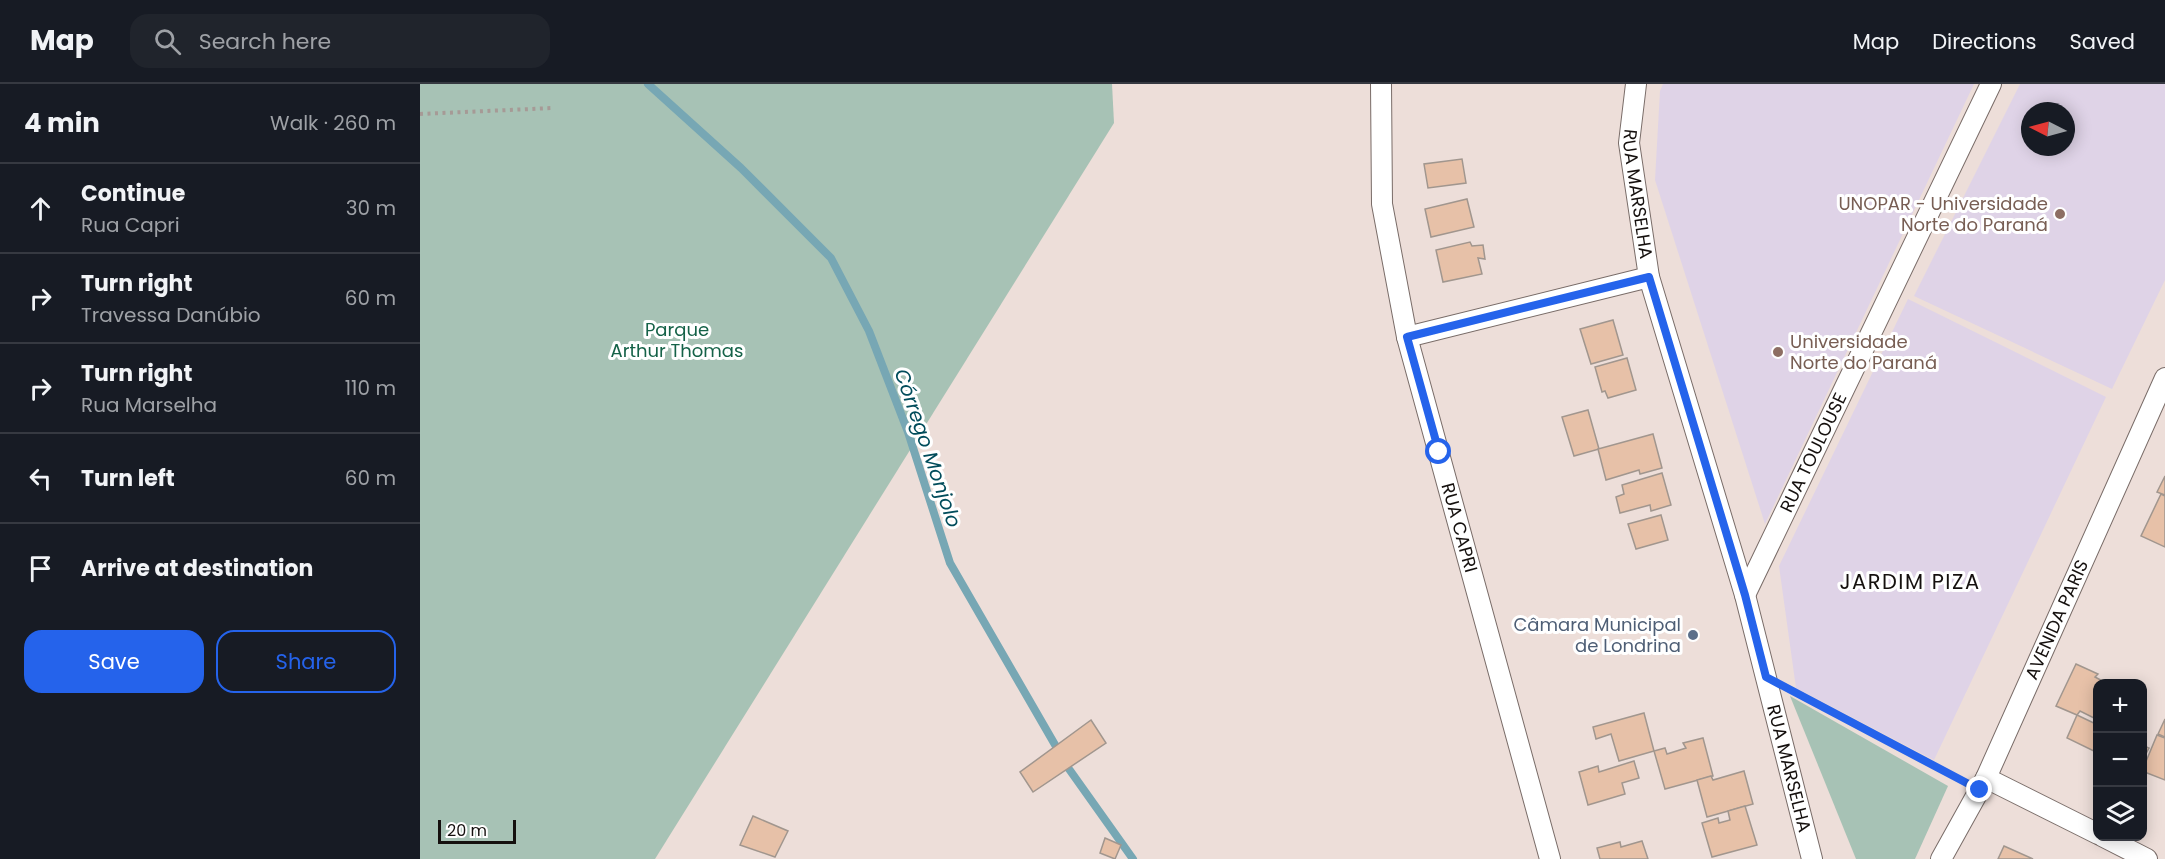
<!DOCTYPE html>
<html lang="en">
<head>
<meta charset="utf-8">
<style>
  body { margin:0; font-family:Poppins,sans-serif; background:#20242c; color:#f1f3f6 }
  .controls { position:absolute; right:18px; bottom:18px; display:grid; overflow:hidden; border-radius:12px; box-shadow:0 3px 15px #0003 }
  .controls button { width:54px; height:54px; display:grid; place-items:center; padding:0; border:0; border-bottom:2px solid #363941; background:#171b24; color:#f1f3f6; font:30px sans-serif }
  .compass { position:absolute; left:1601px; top:18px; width:54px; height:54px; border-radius:50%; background:#171b24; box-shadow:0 3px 15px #0003; rotate:276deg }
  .scale { position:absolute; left:18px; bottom:15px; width:78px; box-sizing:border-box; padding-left:6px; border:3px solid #15100e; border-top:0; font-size:16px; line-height:21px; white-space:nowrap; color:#15100e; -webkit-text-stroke:4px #fff; paint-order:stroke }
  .stop { position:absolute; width:18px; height:18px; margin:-14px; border:4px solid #2563eb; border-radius:50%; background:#fff }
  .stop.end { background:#2563eb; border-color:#fff; box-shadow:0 2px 6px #0008 }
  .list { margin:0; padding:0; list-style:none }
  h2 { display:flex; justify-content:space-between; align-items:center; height:78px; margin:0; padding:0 24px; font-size:26px }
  h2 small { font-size:20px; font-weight:400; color:#9ea1a6 }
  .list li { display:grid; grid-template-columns:39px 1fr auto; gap:18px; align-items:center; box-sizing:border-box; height:90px; padding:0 24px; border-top:2px solid #363941 }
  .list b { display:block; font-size:22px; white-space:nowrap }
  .list p { margin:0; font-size:20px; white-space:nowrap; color:#9ea1a6 }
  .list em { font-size:20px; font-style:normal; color:#9ea1a6 }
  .actions { display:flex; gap:12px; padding:18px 24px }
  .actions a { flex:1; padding:14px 0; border:2px solid #2563eb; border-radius:18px; text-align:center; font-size:21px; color:#2563eb }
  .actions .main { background:#2563eb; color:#fff }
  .icon { flex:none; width:33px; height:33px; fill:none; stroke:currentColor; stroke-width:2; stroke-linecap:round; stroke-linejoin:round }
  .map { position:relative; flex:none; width:1745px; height:775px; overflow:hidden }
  header { display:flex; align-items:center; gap:36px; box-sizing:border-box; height:84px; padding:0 30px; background:#171b24; border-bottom:2px solid #363941 }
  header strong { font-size:28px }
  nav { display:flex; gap:33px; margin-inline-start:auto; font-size:21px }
  .search { width:420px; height:54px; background:#20242c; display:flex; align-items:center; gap:15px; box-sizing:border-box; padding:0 21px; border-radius:18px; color:#9ea1a6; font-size:22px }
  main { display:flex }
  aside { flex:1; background:#171b24 }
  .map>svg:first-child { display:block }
</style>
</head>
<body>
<header>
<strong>Map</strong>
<div class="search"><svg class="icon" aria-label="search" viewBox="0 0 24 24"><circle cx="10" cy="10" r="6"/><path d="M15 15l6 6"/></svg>Search here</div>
<nav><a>Map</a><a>Directions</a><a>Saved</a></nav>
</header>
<main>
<aside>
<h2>4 min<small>Walk · 260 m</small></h2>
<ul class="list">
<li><svg class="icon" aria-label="ahead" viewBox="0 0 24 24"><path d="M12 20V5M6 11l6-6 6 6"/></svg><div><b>Continue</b><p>Rua Capri</p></div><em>30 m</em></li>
<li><svg class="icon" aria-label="right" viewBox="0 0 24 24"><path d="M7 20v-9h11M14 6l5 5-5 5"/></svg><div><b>Turn right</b><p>Travessa Danúbio</p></div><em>60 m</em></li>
<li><svg class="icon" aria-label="right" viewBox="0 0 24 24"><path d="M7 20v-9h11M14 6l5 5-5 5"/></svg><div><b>Turn right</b><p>Rua Marselha</p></div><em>110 m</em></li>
<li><svg class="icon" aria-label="left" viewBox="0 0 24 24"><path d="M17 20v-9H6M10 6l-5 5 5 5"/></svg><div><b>Turn left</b></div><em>60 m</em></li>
<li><svg class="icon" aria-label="arrive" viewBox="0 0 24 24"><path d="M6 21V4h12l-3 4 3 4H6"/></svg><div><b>Arrive at destination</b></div></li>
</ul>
<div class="actions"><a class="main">Save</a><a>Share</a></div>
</aside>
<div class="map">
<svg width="1745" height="775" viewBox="0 0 1745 775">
  <rect width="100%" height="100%" fill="#edded9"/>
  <g fill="#dfd3e7" fill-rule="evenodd">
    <polygon points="1243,0 1554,0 1345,440 1235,96 1240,7"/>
    <path d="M1600 0H1745V196L1692 305 1494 212ZM1610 27H1646V63H1610Z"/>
    <polygon points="1488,215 1686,313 1514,676 1376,604 1359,482"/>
  </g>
  <g fill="#a7c2b5">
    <polygon points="0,0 692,0 694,39 235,775 0,775"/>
    <polygon points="1370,612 1528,702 1495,775 1436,775"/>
  </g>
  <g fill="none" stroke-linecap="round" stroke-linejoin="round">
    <polyline stroke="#77a7b4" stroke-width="8" points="228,0 321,84 411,174 449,247 488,348 530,479 649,685 713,775"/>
  </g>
  <g fill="#e7c1a8" stroke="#a1968e" stroke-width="1.5">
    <polygon points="1042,75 1046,99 1008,104 1004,80"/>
    <polygon points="1047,115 1054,143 1011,153 1005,125"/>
    <polygon points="1050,158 1052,162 1063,161 1065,175 1058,174 1062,190 1023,198 1016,166"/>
    <polygon points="1193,236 1203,271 1171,280 1160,245"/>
    <polygon points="1207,274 1216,306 1188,314 1185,307 1182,308 1175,283"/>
    <polygon points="1168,326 1179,365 1154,372 1142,333"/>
    <polygon points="1233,350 1242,384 1220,390 1219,386 1186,396 1178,365"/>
    <polygon points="1242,389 1251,421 1231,427 1230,421 1200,429 1196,413 1204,410 1202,401"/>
    <polygon points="1745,392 1745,411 1737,408"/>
    <polygon points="1741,410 1745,412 1745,463 1721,452"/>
    <polygon points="1241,431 1248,456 1216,465 1208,440"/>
    <polygon points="1656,580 1678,590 1675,593 1688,600 1678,600 1678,636 1660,627 1657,631 1636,622"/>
    <polygon points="1224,629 1234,667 1199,677 1191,650 1176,655 1173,643"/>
    <polygon points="1657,631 1678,641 1678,669 1647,654"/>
    <polygon points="1745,635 1745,653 1738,650"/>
    <polygon points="671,636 686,659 613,708 600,688"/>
    <polygon points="1737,651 1745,654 1745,696 1722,687"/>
    <polygon points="1283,654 1293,692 1245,705 1234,667 1245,664 1247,670 1266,664 1263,659"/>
    <polygon points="1722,661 1729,664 1722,677"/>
    <polygon points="1214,677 1219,694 1202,699 1205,710 1168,721 1159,688 1178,682 1179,688"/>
    <polygon points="1324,687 1333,720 1287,733 1277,696 1291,692 1293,696"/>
    <polygon points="1325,722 1337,761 1292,773 1282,739 1298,734 1299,739 1310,736 1308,727"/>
    <polygon points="333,732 368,747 355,773 320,761"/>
    <polygon points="685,754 701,761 695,775 680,769"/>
    <polygon points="1222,757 1228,775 1180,775 1177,764 1200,758 1201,763"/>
    <polygon points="1584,762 1613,775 1578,775"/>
  </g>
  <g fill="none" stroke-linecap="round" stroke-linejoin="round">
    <g stroke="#796c68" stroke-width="22">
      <g id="street">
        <path id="s1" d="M961 0 962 120 987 253 1130 775"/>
        <path id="s2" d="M1216 0 1209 59 1229 193 1325 511 1392 775"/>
        <polyline points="987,253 1229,193"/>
        <path id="s3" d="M1325 511 1571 0"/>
        <polyline points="1566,694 1678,750"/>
        <polyline points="1682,752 1727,775"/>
        <path id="s4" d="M1521 775 1566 694 1745 294"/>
      </g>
    </g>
    <g stroke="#a69a96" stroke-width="4" stroke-dasharray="3 4.5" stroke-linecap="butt">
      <polyline points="0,30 133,24"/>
      <polyline points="1373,607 1541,696"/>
    </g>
    <use href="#street" stroke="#fff" stroke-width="20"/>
  </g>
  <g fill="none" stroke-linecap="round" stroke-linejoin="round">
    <polyline stroke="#2563eb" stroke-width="8" points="1019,368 987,253 1229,193 1325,511 1346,593 1560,706"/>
  </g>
  <g fill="#8d6e63" stroke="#fff" stroke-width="2">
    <circle cx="1640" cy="130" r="6"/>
    <circle cx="1358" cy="268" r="6"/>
  </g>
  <circle fill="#5c6f8a" stroke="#fff" stroke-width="2" cx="1273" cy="551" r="6"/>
  <g text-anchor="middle" stroke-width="6" stroke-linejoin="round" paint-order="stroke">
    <g font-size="18" fill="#15100e" stroke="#fff">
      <text dy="6" stroke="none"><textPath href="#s2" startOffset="111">RUA MARSELHA</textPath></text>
      <text dy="6" stroke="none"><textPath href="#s3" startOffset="158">RUA TOULOUSE</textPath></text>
      <text dy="6" stroke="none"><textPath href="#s1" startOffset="453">RUA CAPRI</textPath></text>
      <text dy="6" stroke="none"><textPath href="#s4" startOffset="266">AVENIDA PARIS</textPath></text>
      <text dy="6" stroke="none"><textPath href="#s2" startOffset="706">RUA MARSELHA</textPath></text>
    </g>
    <g font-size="18" fill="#785e54" stroke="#fff" text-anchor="end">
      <text x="1628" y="126">UNOPAR - Universidade<tspan x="1628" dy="21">Norte do Paraná</tspan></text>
      <text x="1370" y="264" text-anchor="start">Universidade<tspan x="1370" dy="21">Norte do Paraná</tspan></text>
    </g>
    <g font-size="18" fill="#156248" stroke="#fff">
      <text x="257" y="252">Parque<tspan x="257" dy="21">Arthur Thomas</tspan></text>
    </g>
    <g font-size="18" fill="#4e5e75" stroke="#fff" text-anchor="end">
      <text x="1261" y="547">Câmara Municipal<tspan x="1261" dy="21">de Londrina</tspan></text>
    </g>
    <g font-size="20" font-style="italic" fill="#014c5b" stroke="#fff">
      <text transform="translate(508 364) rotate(71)" y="7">Córrego Monjolo</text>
    </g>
    <g font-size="21" letter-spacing="1.5" fill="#15100e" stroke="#fff">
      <text x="1490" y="505">JARDIM PIZA</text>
    </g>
  </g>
</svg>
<div class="controls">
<button>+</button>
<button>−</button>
<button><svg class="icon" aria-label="layers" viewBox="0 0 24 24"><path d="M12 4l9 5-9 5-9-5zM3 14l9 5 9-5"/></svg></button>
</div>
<svg class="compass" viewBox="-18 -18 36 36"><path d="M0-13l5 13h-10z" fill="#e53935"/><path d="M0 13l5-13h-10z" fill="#9ea1a6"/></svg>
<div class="scale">20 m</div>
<div class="stop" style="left:1019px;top:368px"></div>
<div class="stop end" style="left:1560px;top:706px"></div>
</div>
</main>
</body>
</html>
